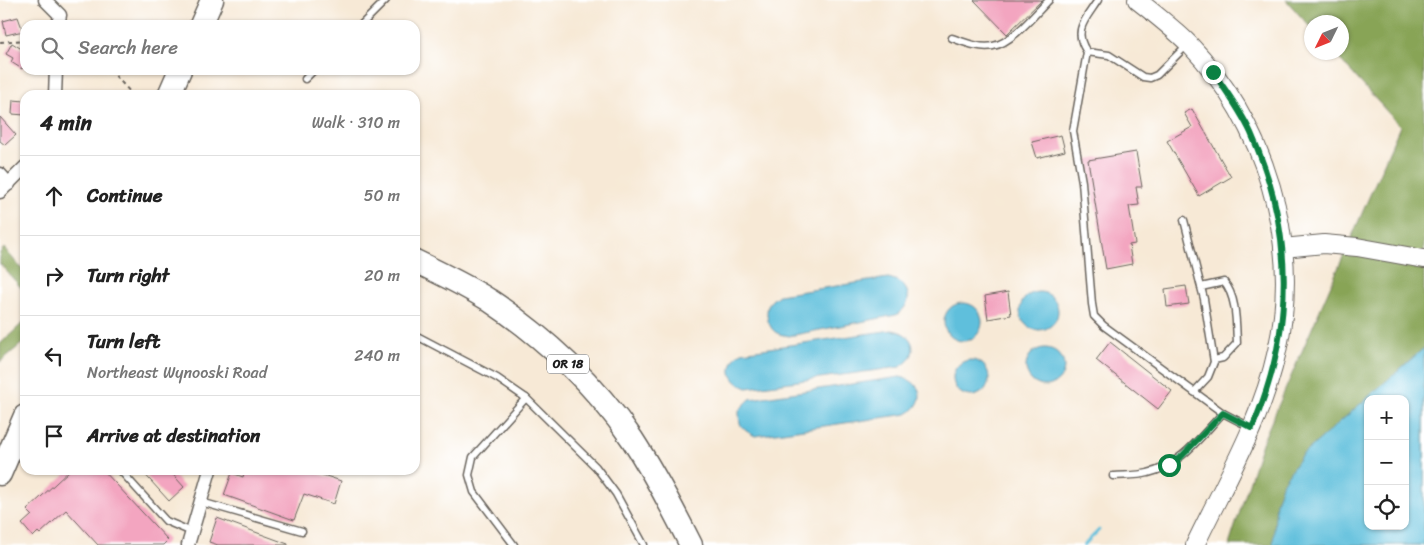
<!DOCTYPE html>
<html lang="en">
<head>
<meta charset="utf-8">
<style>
  body { margin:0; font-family:Sriracha,sans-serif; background:#f2f2f2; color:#222 }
  .controls { position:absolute; right:15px; bottom:15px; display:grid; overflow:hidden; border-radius:10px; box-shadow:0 1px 4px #0004 }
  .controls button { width:45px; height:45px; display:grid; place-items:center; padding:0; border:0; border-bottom:1px solid #e0e0e0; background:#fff; color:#222; font:25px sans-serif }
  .compass { position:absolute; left:1304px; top:15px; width:45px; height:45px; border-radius:50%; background:#fff; box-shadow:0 1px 4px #0004; rotate:227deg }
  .stop { position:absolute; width:15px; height:15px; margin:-11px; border:4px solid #0b8043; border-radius:50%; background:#fff }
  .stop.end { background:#0b8043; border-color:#fff; box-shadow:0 1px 5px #0008 }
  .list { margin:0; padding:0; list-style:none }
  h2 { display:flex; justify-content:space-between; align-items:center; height:65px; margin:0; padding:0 20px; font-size:21px }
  h2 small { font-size:16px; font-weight:400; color:#767676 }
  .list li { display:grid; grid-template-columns:32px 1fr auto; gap:15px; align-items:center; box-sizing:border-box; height:80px; padding:0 20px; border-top:1px solid #e0e0e0 }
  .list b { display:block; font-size:19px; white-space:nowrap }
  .list p { margin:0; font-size:16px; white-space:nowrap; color:#767676 }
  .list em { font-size:16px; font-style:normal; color:#767676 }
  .icon { flex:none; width:28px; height:28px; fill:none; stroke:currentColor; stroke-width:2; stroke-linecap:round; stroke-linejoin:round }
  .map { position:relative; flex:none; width:1424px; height:545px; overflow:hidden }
  .search { position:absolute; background:#fff; box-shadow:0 1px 4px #0004; left:20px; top:20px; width:400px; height:55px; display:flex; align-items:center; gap:12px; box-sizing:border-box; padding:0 18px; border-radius:15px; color:#767676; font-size:19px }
  .panel { position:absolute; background:#fff; box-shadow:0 1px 4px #0004; left:20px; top:90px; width:400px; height:385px; border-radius:15px }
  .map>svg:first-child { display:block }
</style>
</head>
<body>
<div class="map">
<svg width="1424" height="545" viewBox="0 0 1424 545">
  <rect width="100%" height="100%" fill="#fff"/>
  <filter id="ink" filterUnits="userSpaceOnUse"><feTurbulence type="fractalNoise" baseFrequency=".02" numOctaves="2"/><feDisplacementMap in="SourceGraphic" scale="10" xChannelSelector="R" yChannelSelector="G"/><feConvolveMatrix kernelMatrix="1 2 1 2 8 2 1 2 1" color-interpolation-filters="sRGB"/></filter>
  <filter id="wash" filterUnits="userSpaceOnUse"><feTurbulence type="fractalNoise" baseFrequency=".0096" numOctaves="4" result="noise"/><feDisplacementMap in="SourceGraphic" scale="20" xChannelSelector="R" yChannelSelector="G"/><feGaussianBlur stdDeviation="1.12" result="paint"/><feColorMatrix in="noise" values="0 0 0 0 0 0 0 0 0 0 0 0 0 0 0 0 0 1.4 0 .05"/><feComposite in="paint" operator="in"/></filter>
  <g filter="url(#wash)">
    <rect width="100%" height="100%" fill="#f7e9d6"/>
    <g fill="#88a457" stroke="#52603a" fill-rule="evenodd">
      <path d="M1286 0H1424V545H1229L1262 443 1400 126 1334 53 1342 52V22H1312L1311 28ZM1368 399H1405V526H1368Z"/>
      <polygon points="4,248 25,273 25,292 0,264 0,253"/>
      <polygon points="25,321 25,341 0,362 0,344"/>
    </g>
    <g fill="#5ebfdc" stroke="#3d6e7c" fill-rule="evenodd">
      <path d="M888 278C910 282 916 303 896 315L789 336C786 335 780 335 777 333 767 328 763 308 772 300 774 298 777 297 779 295Z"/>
      <circle cx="1039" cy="311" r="19"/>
      <circle cx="963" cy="322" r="19"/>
      <path d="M892 330C915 333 921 355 900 367L747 388C743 386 737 384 734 379 727 371 733 356 742 352Z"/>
      <path d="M1424 348V545H1273L1276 502 1283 482 1301 456ZM1368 399H1405V526H1368Z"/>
      <circle cx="1045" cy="367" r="19"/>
      <circle cx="971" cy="378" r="18"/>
      <path d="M900 377C922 381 928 402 907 414L755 436C740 428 739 426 739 410L750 399Z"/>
    </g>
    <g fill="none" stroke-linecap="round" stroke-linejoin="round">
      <polyline stroke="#5ebfdc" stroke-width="3" points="1084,545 1099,530"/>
    </g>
    <g id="blocks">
      <g fill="#f3a5c0">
        <polygon points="974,0 1042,0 1007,34"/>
        <polygon points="18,17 23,31 6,35 3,21"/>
        <polygon points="12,43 25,51 25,64 22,69 11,62 13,58 6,54"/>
        <polygon points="13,100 25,101 25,115 12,114"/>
        <polygon points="1192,109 1231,177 1199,196 1167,141 1192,127 1184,113"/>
        <polygon points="0,117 16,135 5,145 0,141"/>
        <polygon points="1061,135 1065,151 1037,158 1032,142"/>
        <polygon points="1136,152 1142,187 1136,187 1139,205 1129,206 1135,244 1129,245 1132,264 1106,269 1088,160"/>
        <polygon points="1186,286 1189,304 1167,307 1165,289"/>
        <polygon points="1008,292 1011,315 988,319 985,296"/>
        <polygon points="1110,342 1172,391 1158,409 1096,360"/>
        <polygon points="70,470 103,470 168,540 163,545 98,545 66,510 40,534 38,532 33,537 22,524 32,515 27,510"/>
        <polygon points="141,470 169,470 184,487 169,501"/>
        <polygon points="245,470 308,470 341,481 334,504 304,494 294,520 224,495 232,473 243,477"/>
        <polygon points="217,518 288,544 288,545 218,545 209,542"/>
      </g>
    </g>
  </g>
  <g filter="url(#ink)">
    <use href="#blocks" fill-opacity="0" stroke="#69645d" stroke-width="1"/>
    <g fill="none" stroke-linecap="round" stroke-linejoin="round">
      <g stroke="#69645d" stroke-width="9">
        <g id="lane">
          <path d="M1098 0C1086 19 1072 30 1087 52L1109 55 1143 77 1150 78 1157 75 1188 44"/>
          <polyline points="361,25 386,0"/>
          <path d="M952 38C964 42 980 49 993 46 1012 43 1035 14 1049 0"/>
          <polyline points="1087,52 1073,131 1082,182 1092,304 1094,316 1104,326 1223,413 1250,427"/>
          <polyline points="305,79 314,70"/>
          <polyline points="1184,220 1204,299 1214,362 1208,377 1194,392"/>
          <path d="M1201 287 1224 282C1237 297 1236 324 1237 343L1223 358 1214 360"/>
          <polyline points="415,335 497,378 526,398 596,467 616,494 644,545"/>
          <polyline points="120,470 166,521 192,532"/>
          <path d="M1113 476C1124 475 1137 476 1148 473 1180 466 1201 436 1223 413"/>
          <polyline points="201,502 302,531"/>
          <polyline points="514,545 474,492 469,475 473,457 526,398"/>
        </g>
      </g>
      <g stroke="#69645d" stroke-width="15">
        <g id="street">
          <polyline points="45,0 60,15 58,25"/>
          <polyline points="55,95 56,70"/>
          <polyline points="0,174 9,184"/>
          <polyline points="0,192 25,167"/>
          <polyline points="188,545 210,470"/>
        </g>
      </g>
      <g stroke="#69645d" stroke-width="20">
        <g id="secondary">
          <path d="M1137 0C1155 14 1173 28 1189 44 1265 123 1302 243 1277 351 1262 420 1225 482 1195 545"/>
          <polyline points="1283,248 1324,244 1357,247 1424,259"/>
        </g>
      </g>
      <g stroke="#69645d" stroke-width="25">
        <g id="highway">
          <polyline points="201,25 212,0"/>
          <polyline points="169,95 180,70"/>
          <path d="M415 261C440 273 465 285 489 300 543 336 596 385 632 439 654 473 673 509 691 545"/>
          <polyline points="0,474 25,416"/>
        </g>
      </g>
      <g stroke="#69645d" stroke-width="2" stroke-dasharray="4 4" stroke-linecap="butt">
        <polyline points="0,42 25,40"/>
        <polyline points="110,70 133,95"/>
      </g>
      <use href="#lane" stroke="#fff" stroke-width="6"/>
      <use href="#street" stroke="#fff" stroke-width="12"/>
      <use href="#secondary" stroke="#fff" stroke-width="18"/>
      <use href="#highway" stroke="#fff" stroke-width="22"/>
    </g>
  </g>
  <g fill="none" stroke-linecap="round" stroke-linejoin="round" filter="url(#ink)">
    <path stroke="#0b8043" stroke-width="6" d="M1169 465 1182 456 1223 413 1252 428C1295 330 1294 230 1251 133 1241 111 1226 91 1213 72"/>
  </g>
  <g text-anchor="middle" stroke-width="5" stroke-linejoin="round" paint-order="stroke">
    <rect fill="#fff" stroke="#606060" stroke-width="1" x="547" y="354.5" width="42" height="19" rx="4"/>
    <g font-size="12" font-weight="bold" fill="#1c1c1c">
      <text x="568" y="368">OR 18</text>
    </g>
  </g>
</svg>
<div class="controls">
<button>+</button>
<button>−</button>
<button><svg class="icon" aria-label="locate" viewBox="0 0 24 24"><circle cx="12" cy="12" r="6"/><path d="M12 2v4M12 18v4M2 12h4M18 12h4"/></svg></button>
</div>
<svg class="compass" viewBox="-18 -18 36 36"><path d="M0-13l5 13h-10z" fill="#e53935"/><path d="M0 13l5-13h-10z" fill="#767676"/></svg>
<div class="stop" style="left:1169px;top:465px"></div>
<div class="stop end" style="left:1213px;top:72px"></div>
<div class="search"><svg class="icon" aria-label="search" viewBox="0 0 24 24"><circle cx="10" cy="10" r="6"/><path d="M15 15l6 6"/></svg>Search here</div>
<section class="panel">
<h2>4 min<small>Walk · 310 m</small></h2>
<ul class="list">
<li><svg class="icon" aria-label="ahead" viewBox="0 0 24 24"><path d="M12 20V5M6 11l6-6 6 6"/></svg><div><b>Continue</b></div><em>50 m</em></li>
<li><svg class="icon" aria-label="right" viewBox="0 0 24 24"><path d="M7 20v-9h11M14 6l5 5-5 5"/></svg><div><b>Turn right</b></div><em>20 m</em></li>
<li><svg class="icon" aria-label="left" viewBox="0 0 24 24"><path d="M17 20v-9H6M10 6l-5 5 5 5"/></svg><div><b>Turn left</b><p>Northeast Wynooski Road</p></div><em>240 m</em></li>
<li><svg class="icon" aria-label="arrive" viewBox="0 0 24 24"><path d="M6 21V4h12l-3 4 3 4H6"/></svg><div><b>Arrive at destination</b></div></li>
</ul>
</section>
</div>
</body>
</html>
